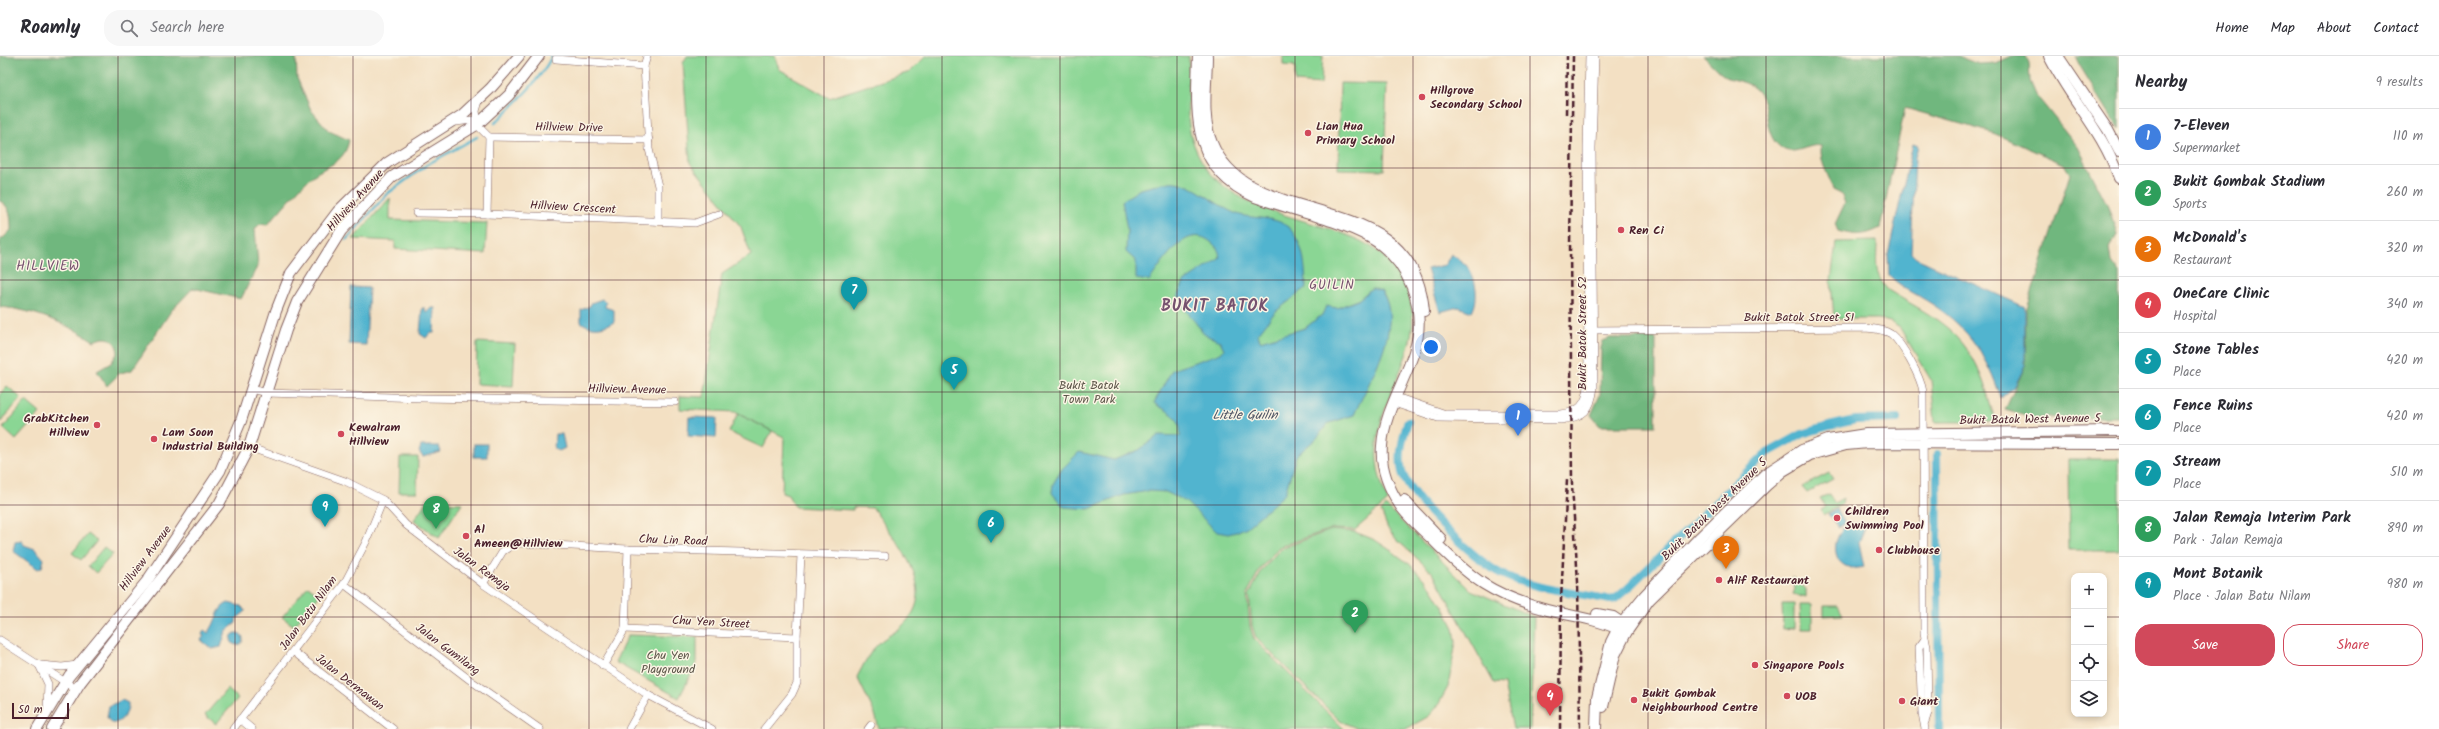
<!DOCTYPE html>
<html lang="en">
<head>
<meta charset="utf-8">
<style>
  body { margin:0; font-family:Kalam,sans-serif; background:#f7f7f7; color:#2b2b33 }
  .controls { position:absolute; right:12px; bottom:12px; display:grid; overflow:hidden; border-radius:8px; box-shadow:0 2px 6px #0003 }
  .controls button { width:36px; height:36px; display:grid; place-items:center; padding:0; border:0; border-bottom:1px solid #e1e1e2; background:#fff; color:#2b2b33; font:20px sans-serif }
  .scale { position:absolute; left:12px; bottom:10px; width:57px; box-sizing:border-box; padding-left:4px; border:2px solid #4a1f2b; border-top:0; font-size:11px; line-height:14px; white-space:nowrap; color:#4a1f2b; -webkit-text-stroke:3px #fcf5e5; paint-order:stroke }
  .you { position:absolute; left:1431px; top:291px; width:14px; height:14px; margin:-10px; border:3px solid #fff; border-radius:50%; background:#1a73e8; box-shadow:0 0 0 6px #1a73e833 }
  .badge { display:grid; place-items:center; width:26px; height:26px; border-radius:50%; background:#d1495b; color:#fff; font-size:13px; font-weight:700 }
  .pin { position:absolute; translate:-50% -33px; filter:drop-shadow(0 1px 2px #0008) }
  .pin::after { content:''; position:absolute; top:21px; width:14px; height:12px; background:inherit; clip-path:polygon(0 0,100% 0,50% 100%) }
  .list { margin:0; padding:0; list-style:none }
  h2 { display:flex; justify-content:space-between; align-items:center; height:52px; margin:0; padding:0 16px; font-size:17px }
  h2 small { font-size:13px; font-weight:400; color:#7c7c81 }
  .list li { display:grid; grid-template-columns:26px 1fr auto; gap:12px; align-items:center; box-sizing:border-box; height:56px; padding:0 16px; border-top:1px solid #e1e1e2 }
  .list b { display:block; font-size:15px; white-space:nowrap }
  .list p { margin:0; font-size:13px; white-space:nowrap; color:#7c7c81 }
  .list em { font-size:13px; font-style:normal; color:#7c7c81 }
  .actions { display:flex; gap:8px; padding:12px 16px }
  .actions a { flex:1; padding:9px 0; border:1px solid #d1495b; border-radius:16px; text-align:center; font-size:14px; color:#d1495b }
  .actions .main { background:#d1495b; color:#fff }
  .icon { flex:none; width:22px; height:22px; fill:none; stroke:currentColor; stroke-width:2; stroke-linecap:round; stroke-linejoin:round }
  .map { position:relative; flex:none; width:2119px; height:673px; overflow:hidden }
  header { display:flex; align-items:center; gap:24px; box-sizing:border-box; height:56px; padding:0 20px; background:#fff; border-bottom:1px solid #e1e1e2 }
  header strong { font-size:19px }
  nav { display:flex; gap:22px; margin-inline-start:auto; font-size:14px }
  .search { width:280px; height:36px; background:#f7f7f7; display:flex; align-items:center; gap:10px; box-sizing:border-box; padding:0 14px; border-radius:16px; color:#7c7c81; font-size:15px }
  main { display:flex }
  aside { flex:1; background:#fff }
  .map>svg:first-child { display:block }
</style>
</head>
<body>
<header>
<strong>Roamly</strong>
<div class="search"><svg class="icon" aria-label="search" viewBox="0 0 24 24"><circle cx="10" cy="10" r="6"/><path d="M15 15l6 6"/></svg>Search here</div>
<nav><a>Home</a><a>Map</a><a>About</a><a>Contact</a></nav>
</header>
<main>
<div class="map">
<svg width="2119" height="673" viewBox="0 0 2119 673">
  <rect width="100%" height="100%" fill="#fcf5e5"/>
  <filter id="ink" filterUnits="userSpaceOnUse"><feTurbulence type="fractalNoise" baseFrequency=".025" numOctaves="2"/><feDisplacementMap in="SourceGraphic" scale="8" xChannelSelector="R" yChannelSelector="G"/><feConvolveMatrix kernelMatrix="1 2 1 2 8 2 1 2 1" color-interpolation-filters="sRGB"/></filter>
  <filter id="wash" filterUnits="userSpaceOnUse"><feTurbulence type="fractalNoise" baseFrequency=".012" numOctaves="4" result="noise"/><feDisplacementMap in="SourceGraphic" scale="16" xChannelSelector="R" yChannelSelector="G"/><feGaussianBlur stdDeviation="0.9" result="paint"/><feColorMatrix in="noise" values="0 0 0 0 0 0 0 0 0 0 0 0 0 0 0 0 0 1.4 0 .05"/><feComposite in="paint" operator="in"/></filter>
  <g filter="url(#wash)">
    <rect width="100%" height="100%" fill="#f3e0c3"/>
    <g fill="#8ad694" stroke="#6a7a60">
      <path d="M687 0H775L779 13 829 42 910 16 926 0H1189C1189 23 1186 47 1189 69 1201 143 1271 154 1330 173 1356 182 1380 191 1396 214 1438 275 1388 321 1378 380 1374 403 1379 424 1388 445L1355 474 1331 473 1279 491 1260 513 1247 538 1250 570 1254 583 1344 673H879L875 658 857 621C863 610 869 596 879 587 886 580 896 577 903 569 942 533 894 484 873 452L853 451V454L795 451 788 439 782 437 784 381 735 356 680 353V340L704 341 722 218 751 199 741 171 690 107 683 7Z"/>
      <polygon points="1283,0 1323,0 1321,28 1295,26 1295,10 1283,9"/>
      <polygon points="1340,27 1387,28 1384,114 1338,113"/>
      <polygon points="390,142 390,164 487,167 485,198 395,193 395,185 353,183"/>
      <path d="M1877 185C1877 206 1873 218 1888 234 1907 246 1928 256 1945 270 1976 294 1986 330 1995 366H1935L1931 324 1900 272 1890 266 1879 263H1834L1831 225 1836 186Z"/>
      <polygon points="477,286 515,288 513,330 476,328"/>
      <polygon points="7,330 21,342 0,367 0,338"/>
      <polygon points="26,345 40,357 16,384 3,372"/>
      <polygon points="738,358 772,375 763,392 729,376"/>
      <polygon points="400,401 418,401 417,436 399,436"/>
      <polygon points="2068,403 2119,403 2119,494 2069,494"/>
      <polygon points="1829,417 1833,423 1807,437 1802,431"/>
      <polygon points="1829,438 1834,447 1843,442 1842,448 1824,459 1821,454 1826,451 1820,442"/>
      <polygon points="426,446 462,447 439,482 414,464"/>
      <polygon points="1386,450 1471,534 1534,561 1530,673 1513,673 1504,628 1494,627 1433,517 1397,484 1388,473 1381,455"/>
      <polygon points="1331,474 1355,476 1375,484 1393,496 1412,510 1431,531 1444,552 1454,572 1456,586 1448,631 1437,651 1429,660 1406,673 1356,672 1340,665 1256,582 1252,570 1249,539 1262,514 1280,493"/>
      <polygon points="88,478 97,485 81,504 72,497"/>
      <polygon points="104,491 113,498 96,517 88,510"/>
      <polygon points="1793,521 1806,533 1806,542 1793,538 1795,533"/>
      <polygon points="308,530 320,539 294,570 282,561"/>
      <polygon points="1782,548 1794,548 1794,572 1783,573"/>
      <polygon points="1800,548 1812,548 1812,573 1801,573"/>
      <polygon points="1824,550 1838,550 1843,559 1824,560"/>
      <polygon points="628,579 697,581 697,606 679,642 615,606"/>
      <polygon points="227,633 238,642 216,668 205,659"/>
    </g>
    <g fill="#6fb77e" stroke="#5c6b54">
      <path d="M0 0H296L297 22 311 54 329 75 349 84C344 110 325 108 309 123 294 137 281 154 267 169L260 168 255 173 258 209 241 243 193 232 171 255 132 314 120 317 107 330 97 315 111 307 118 296C115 282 107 279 94 285 65 267 34 254 0 251V182H3L11 174C11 163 11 151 0 145Z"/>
      <path d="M1703 0H1958L1979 8 1996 7 2012 0H2026L2029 7 2030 25 2036 39 2078 91 2108 150 2117 179 2109 192 2111 206 2119 217V361L2033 362 2005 354 2025 310 2026 255 2070 118 2064 108 1993 77 1905 52 1880 172C1865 180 1855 180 1838 175L1835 168 1845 147 1841 138 1833 134C1829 117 1820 110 1821 90 1809 87 1795 100 1783 93 1760 79 1773 47 1754 32 1747 25 1734 25 1726 21 1718 16 1710 6 1703 0Z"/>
      <polygon points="2075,0 2119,0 2119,73 2080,10"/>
      <polygon points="1610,282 1656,282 1656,370 1600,370 1591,359 1600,339 1601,292 1603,285"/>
    </g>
    <g fill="#51b4cf" stroke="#4e6a7d">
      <path d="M1913 88 1918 90 1915 101 1911 197 1916 202 2025 251V310L2015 330 2001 342C1987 300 1970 273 1932 248 1918 239 1900 231 1889 219L1888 199Z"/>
      <path d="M1169 126C1190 123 1217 151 1237 158 1254 164 1279 159 1291 174 1305 192 1305 210 1306 232L1275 256 1258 278 1260 285 1305 272 1322 259 1326 250 1337 252 1358 244 1372 232 1381 235C1406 267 1368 327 1354 359L1327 368 1318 381 1296 400 1285 438 1247 471 1236 476 1228 478 1217 476 1186 446 1166 436 1149 435 1124 439 1089 453 1064 451 1052 437 1053 428 1062 413 1079 396 1114 404 1139 394 1159 379 1180 380C1182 359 1169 357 1154 347L1172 314 1221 297 1224 293 1220 285 1205 279 1185 253 1178 239 1184 226 1219 203C1221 197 1217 191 1212 187 1186 164 1162 208 1149 225L1136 223V205L1126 196 1127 173 1122 145 1140 133Z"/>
      <path d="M1451 198C1456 202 1463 205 1467 210 1477 222 1479 244 1472 256L1458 251 1440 256 1427 213 1445 209Z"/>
      <polygon points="351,231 369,232 366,289 349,288"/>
      <path d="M602 243 606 246 605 251 614 254V266C603 272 591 274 581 266V254L590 250 591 247Z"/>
      <polygon points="422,252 425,252 426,257 431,252 435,252 434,277 430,277 426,282 420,278"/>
      <polygon points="689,361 717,362 716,382 688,380"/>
      <polygon points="555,378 562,378 565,392 559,395 554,393"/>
      <rect x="474" y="388" width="13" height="13"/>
      <polygon points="421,390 439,390 441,396 423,401 419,396"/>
      <polygon points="1837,453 1845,467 1838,471 1828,458"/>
      <path d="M1849 467 1866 469 1859 486 1864 511C1832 519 1827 483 1849 467Z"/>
      <polygon points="22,485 24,489 35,493 44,503 42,511 38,513 13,495 15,486"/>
      <path d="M228 547 241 550 246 555 236 563V567L226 575 221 591 212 593 201 584 204 580 202 579 204 574 208 577C217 567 216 552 228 547Z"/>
      <circle cx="237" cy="583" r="6"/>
      <path d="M122 644 128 647C129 656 120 669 111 667L107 661 109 650Z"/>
    </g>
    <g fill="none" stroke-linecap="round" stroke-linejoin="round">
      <g stroke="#51b4cf" stroke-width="2.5">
        <path d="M495 67C515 47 539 26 552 0"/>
        <polyline points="346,184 387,138 428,108 477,81"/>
      </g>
      <g stroke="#51b4cf" stroke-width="8">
        <path d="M1408 365C1403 381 1398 399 1402 416 1410 443 1480 510 1506 520 1538 534 1576 536 1610 544L1615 543 1627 533 1764 399 1802 378 1829 370 1855 364 1897 363"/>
        <polyline points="1937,398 1939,673"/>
      </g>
    </g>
  </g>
  <g filter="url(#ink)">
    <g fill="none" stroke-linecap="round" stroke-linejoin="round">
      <g stroke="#856360" stroke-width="8">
        <g id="street">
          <polyline points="647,0 644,10 649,93 658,130 658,165"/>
          <polyline points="556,3 644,10"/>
          <polyline points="456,66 472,64 489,81 487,158"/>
          <polyline points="478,68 476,55 479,45"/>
          <polyline points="489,81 649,84"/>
          <polyline points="416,157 487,158 695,167 719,158"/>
          <path d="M1589 274 1866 272C1875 273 1884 273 1891 278 1902 287 1921 321 1923 336L1924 577 1927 591 1928 657 1925 666"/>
          <polyline points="251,333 267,337 422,342 675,346"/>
          <path d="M1396 341 1446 358H1561C1579 356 1586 349 1588 331L1587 92 1589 0"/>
          <path d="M1394 347 1438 362 1561 364C1584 361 1591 355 1594 331L1592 92 1595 0"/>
          <polyline points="234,386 345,425 383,444 406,469 483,528 648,639 712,673"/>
          <polyline points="344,528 470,624 540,673"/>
          <polyline points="483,528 503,495 516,487 628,493 885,500"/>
          <polyline points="625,573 797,581"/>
          <polyline points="1925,583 1919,591 1922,657 1925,673"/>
          <polyline points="0,584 76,633"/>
          <polyline points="294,596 393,673"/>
          <polyline points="39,609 48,628 47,654"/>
          <polyline points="41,609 62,611 77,609"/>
          <polyline points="603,610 625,573 628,493"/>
          <polyline points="240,663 252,673"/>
          <polyline points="233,673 344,528 366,486 383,444"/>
          <polyline points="629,673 648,639"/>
          <polyline points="764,673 792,638 797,627 797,581 801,499"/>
          <polyline points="868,673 871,669"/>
        </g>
      </g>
      <g stroke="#856360" stroke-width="12">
        <g id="secondary">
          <path d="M1198 0C1196 60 1191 112 1255 141 1289 153 1339 164 1369 181 1409 204 1428 252 1414 296 1404 327 1384 357 1382 390 1380 412 1389 433 1401 451 1410 463 1421 473 1432 483 1471 523 1492 539 1547 554 1574 561 1601 563 1626 577"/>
          <path d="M1207 0C1207 28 1201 61 1212 87 1249 179 1413 126 1424 255"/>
          <path d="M2049 0C2070 43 2103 75 2119 122"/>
          <polyline points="2058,0 2108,74 2119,95"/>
          <polyline points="1404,444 1441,483"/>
          <polyline points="1597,558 1613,561 1628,571"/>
          <polyline points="1603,651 1615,599 1626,577 1649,544 1767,429 1783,415 1810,399 1846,389 1868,387 2119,388"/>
          <polyline points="37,673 69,620 147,525 220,415 241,365 276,255 291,217 338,155 387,107 462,59 490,33 519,0"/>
          <polyline points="52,673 80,627 219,448 249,391 286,274 297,246 341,175 392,121 478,68 509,39 539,0"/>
          <polyline points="1596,673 1597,642 1611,586 1618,572 1644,540 1700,481 1765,418 1802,394 1828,384 1866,378 2119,375"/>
        </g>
      </g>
      <use href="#street" stroke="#fff" stroke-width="7"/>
      <use href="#secondary" stroke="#fff" stroke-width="10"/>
      <g stroke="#4a1f2b" stroke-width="2.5" stroke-dasharray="6 3" stroke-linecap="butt">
        <polyline points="1573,0 1570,188 1572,429 1578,526 1580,673"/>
        <polyline points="1566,58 1567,0"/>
        <polyline points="1560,673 1561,544 1567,424"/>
      </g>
    </g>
  </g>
  <path fill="none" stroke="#4a1f2b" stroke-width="1" stroke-opacity="0.55" d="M118 0V673M235 0V673M353 0V673M471 0V673M589 0V673M706 0V673M824 0V673M942 0V673M1060 0V673M1177 0V673M1295 0V673M1413 0V673M1530 0V673M1648 0V673M1766 0V673M1884 0V673M2001 0V673M0 112H2119M0 224H2119M0 336H2119M0 449H2119M0 561H2074M2104 561H2119"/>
  <g fill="#d1495b" stroke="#fcf5e5" stroke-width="1.5">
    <circle cx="1422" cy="41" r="4"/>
    <circle cx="1308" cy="77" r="4"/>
    <circle cx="1621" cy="174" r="4"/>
    <circle cx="97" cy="369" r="4"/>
    <circle cx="341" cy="378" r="4"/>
    <circle cx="154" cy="383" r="4"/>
    <circle cx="1837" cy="462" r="4"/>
    <circle cx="466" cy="480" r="4"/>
    <circle cx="1879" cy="494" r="4"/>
    <circle cx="1719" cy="524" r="4"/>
    <circle cx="1755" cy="609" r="4"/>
    <circle cx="1787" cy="640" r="4"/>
    <circle cx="1634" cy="644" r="4"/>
    <circle cx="1902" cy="645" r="4"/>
  </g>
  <g text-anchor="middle" stroke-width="3" stroke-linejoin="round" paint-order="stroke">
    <g font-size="12" font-weight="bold" fill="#4a1f2b" stroke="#fcf5e5" text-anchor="start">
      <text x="1430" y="38">Hillgrove<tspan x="1430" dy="14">Secondary School</tspan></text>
      <text x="1316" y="74">Lian Hua<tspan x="1316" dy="14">Primary School</tspan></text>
      <text x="1629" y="178">Ren Ci</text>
      <text x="89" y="366" text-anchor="end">GrabKitchen<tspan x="89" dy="14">Hillview</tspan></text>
      <text x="349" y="375">Kewalram<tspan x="349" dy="14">Hillview</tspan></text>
      <text x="162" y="380">Lam Soon<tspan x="162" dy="14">Industrial Building</tspan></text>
      <text x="1845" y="459">Children<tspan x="1845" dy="14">Swimming Pool</tspan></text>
      <text x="474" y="477">Al<tspan x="474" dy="14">Ameen@Hillview</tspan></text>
      <text x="1887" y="498">Clubhouse</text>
      <text x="1727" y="528">Alif Restaurant</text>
      <text x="1763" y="613">Singapore Pools</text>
      <text x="1642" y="641">Bukit Gombak<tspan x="1642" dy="14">Neighbourhood Centre</tspan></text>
      <text x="1795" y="644">UOB</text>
      <text x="1910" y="649">Giant</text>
    </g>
    <g font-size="12" fill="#4a1f2b" stroke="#fcf5e5">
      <text transform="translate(569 71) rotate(1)" y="4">Hillview Drive</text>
      <text transform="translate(355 144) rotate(-48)" y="4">Hillview Avenue</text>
      <text transform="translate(573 151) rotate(3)" y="4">Hillview Crescent</text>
      <text x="1799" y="265">Bukit Batok Street 51</text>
      <text transform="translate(1582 277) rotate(-90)" y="4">Bukit Batok Street 52</text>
      <text transform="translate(627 333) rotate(1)" y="4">Hillview Avenue</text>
      <text transform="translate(2030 363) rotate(-1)" y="4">Bukit Batok West Avenue 5</text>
      <text transform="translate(1714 453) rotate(-44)" y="4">Bukit Batok West Avenue 5</text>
      <text transform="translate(673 484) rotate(2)" y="4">Chu Lin Road</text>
      <text transform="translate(145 502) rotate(-53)" y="4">Hillview Avenue</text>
      <text transform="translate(482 513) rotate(36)" y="4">Jalan Remaja</text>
      <text transform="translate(308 557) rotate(-54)" y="4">Jalan Batu Nilam</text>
      <text transform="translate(711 566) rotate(3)" y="4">Chu Yen Street</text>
      <text transform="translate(448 593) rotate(37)" y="4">Jalan Gumilang</text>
      <text transform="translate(350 626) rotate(38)" y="4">Jalan Dermawan</text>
    </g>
    <g font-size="12" fill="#5d564a" stroke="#fcf5e5">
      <text x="1089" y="333">Bukit Batok<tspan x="1089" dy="14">Town Park</tspan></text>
      <text x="668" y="603">Chu Yen<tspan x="668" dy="14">Playground</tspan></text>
    </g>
    <g font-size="13" letter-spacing="1" fill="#76526f" stroke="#fcf5e5">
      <text x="48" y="214">HILLVIEW</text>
      <text x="1332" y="233">GUILIN</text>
    </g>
    <g font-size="13" font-style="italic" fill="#4c5364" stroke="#fcf5e5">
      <text x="1245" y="363">Little Guilin</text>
    </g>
    <g font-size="16" font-weight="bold" letter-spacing="1" fill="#76526f" stroke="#fcf5e5">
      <text x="1215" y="255">BUKIT BATOK</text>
    </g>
  </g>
</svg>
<div class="controls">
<button>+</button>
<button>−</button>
<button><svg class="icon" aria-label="locate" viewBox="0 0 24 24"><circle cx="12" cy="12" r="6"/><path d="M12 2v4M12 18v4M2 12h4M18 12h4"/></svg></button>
<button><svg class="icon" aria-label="layers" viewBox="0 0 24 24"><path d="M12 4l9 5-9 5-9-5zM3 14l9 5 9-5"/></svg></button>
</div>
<div class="scale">50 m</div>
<div class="you"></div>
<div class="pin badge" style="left:1518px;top:380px;background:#3f7fe0">1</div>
<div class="pin badge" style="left:1355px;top:577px;background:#2e9e5b">2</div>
<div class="pin badge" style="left:1726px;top:513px;background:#e8710a">3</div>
<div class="pin badge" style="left:1550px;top:660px;background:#e0444e">4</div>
<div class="pin badge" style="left:954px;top:334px;background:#0f9aa8">5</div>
<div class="pin badge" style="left:991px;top:487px;background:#0f9aa8">6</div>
<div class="pin badge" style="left:854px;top:254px;background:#0f9aa8">7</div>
<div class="pin badge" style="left:436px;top:473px;background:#2e9e5b">8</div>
<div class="pin badge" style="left:325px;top:471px;background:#0f9aa8">9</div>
</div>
<aside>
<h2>Nearby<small>9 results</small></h2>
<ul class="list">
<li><span class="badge" style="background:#3f7fe0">1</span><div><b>7-Eleven</b><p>Supermarket</p></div><em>110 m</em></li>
<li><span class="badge" style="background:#2e9e5b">2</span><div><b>Bukit Gombak Stadium</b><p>Sports</p></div><em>260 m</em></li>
<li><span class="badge" style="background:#e8710a">3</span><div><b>McDonald's</b><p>Restaurant</p></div><em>320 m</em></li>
<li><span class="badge" style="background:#e0444e">4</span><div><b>OneCare Clinic</b><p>Hospital</p></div><em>340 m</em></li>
<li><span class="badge" style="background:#0f9aa8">5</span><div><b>Stone Tables</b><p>Place</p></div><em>420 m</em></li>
<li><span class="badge" style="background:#0f9aa8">6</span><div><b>Fence Ruins</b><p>Place</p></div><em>420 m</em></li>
<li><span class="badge" style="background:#0f9aa8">7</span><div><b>Stream</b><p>Place</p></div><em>510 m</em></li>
<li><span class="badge" style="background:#2e9e5b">8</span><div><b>Jalan Remaja Interim Park</b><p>Park · Jalan Remaja</p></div><em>890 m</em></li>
<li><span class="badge" style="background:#0f9aa8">9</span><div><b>Mont Botanik</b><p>Place · Jalan Batu Nilam</p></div><em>980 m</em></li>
</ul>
<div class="actions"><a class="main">Save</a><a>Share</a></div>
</aside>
</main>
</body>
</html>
